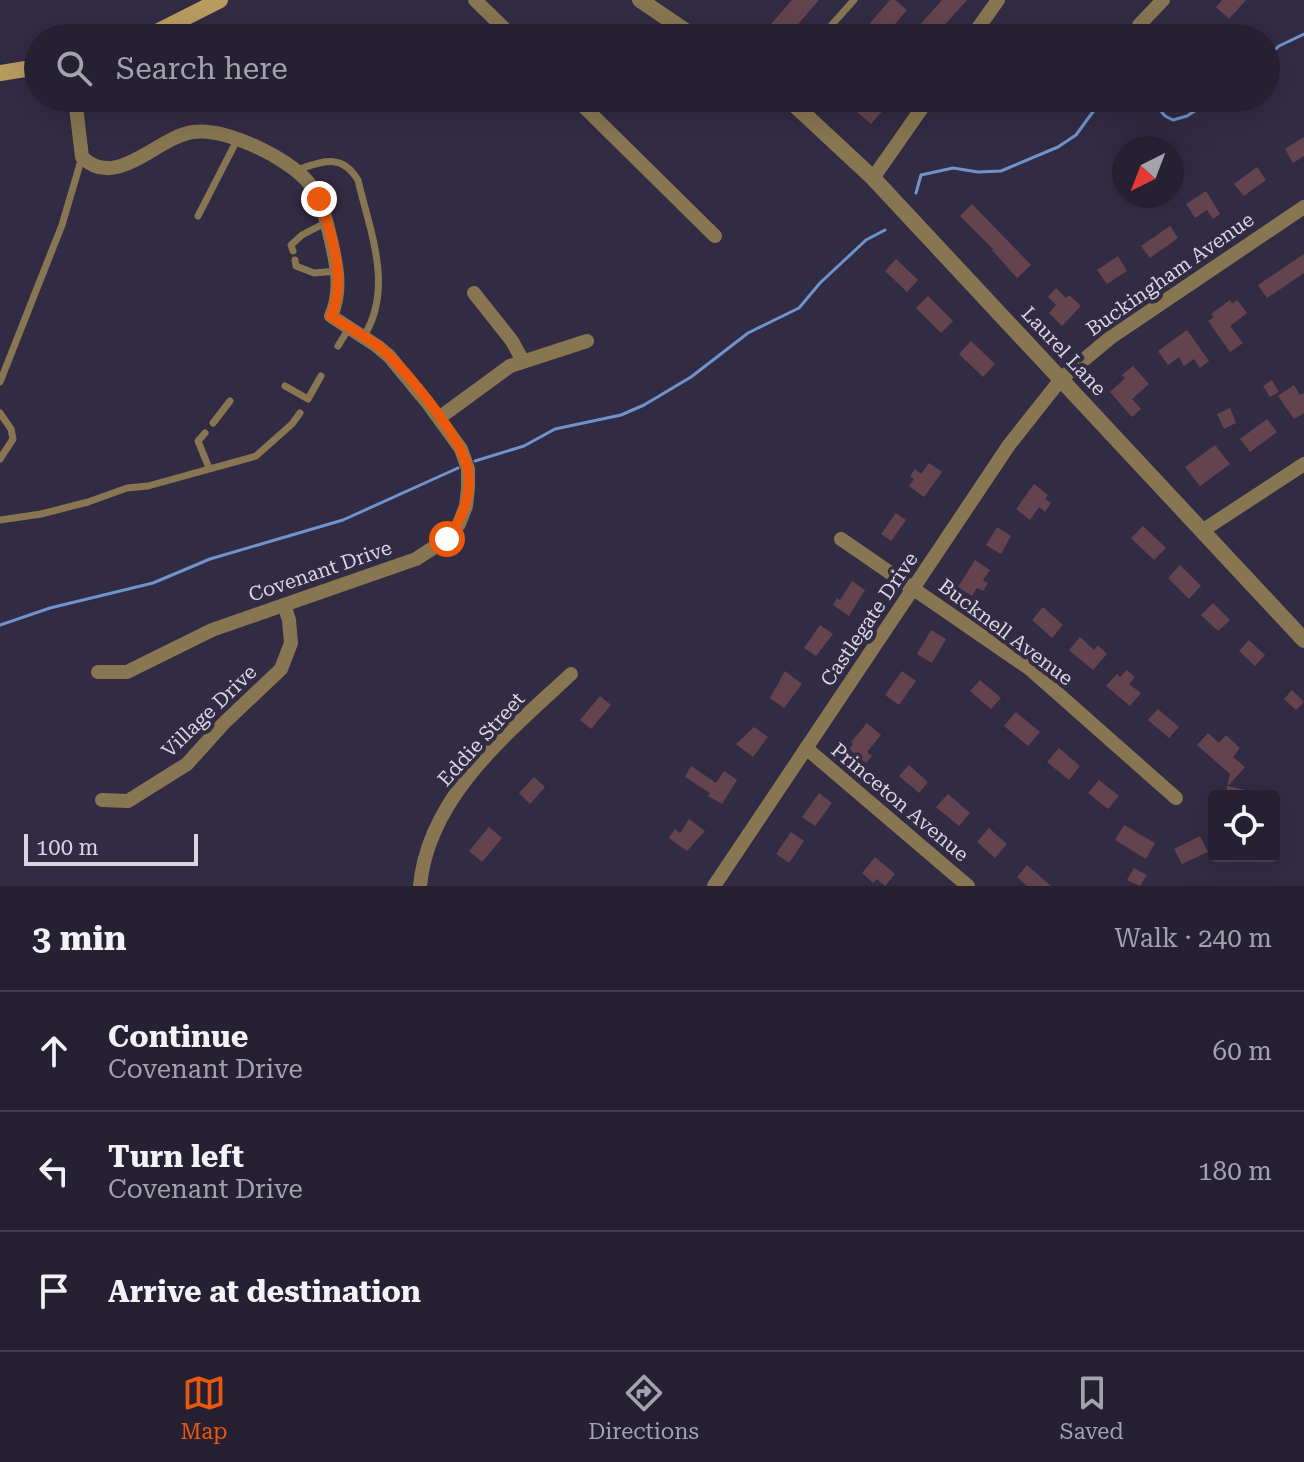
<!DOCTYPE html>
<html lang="en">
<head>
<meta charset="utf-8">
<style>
  body { margin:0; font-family:"Roboto Serif",serif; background:#2e283b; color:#f1f3f6 }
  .controls { position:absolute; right:24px; bottom:24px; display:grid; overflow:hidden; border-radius:8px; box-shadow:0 8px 32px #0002 }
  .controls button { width:72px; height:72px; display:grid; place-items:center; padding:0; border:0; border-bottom:2px solid #423e4e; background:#262033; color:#f1f3f6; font:40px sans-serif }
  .compass { position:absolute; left:1112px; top:136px; width:72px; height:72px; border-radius:50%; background:#262033; box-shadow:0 8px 32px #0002; rotate:222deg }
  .scale { position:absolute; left:24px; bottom:20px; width:174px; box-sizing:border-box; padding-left:8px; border:4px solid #d9d5e5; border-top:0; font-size:22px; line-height:28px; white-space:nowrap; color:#d9d5e5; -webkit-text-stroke:6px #322b44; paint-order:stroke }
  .stop { position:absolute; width:24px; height:24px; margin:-18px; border:6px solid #ea580c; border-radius:50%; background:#fff }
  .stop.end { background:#ea580c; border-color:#fff; box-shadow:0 2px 8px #0008 }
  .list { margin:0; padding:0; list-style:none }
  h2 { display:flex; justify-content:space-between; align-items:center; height:104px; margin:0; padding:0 32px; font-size:34px }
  h2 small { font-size:26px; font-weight:400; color:#a4a3ac }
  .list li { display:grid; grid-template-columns:52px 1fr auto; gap:24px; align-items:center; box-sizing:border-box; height:120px; padding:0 32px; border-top:2px solid #423e4e }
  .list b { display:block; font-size:30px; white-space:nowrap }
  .list p { margin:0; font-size:26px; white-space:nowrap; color:#a4a3ac }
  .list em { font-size:26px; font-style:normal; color:#a4a3ac }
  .icon { flex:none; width:44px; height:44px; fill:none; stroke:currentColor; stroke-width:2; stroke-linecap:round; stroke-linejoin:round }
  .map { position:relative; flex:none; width:1304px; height:886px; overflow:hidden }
  .search { position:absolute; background:#262033; box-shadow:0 8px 32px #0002; left:24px; right:24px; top:24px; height:88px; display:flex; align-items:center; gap:20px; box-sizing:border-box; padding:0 28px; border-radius:44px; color:#a4a3ac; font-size:30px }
  .sheet { height:464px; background:#262033 }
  nav { display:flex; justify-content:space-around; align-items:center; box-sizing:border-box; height:112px; border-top:2px solid #423e4e; background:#262033; font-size:22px; color:#a4a3ac }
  nav a { display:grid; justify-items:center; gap:4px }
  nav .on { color:#ea580c }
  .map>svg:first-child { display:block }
</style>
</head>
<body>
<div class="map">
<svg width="1304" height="886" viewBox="0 0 1304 886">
  <rect width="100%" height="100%" fill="#322b44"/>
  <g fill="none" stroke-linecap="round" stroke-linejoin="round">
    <g stroke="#6f93ca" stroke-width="3">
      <polyline points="1266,58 1279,46 1304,34"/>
      <polyline points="1150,98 1165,116 1173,120 1187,116 1215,98"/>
      <polyline points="916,193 921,175 953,168 978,172 1001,171 1058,147 1076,135 1103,98"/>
      <polyline points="475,461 524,446 555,429 621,415 644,405 691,377 748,333 799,308 820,283 866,240 885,230"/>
      <polyline points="0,625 50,608 153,583 210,559 343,520 458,468"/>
    </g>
  </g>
  <g fill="#63444e">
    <polygon points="792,0 819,0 786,38 773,38 765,31"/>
    <polygon points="890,0 895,0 907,10 883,38 857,38"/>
    <polygon points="942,0 967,0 933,38 908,38"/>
    <polygon points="1222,0 1246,0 1229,19 1216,7"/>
    <polygon points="1197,23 1214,38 1198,38 1190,31"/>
    <polygon points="868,98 894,98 871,124 856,111"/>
    <polygon points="1304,137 1304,156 1293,163 1285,149"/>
    <polygon points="1257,167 1266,180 1244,196 1234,184"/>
    <polygon points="1206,191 1220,214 1213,219 1207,210 1195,218 1186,204"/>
    <polygon points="972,204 1031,265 1017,278 992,250 993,249 960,216"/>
    <polygon points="1170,226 1178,238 1150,258 1141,246"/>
    <polygon points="1304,254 1304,273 1267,298 1258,285"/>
    <polygon points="1118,256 1127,271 1107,284 1097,270"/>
    <polygon points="896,259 918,280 907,292 885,271"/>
    <polygon points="1056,288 1066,298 1069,295 1081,306 1062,326 1049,313 1056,305 1048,297"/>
    <polygon points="928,296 953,321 941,333 916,308"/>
    <polygon points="1230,300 1232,304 1237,300 1247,313 1230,326 1243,343 1230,352 1208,321 1214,317 1211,314"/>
    <polygon points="1187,330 1209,361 1200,368 1194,359 1184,366 1179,357 1168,365 1158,351"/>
    <polygon points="971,341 995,364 983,377 959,354"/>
    <polygon points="1133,366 1149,384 1132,399 1141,409 1132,417 1110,392 1125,378 1122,375"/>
    <polygon points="1272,380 1279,392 1270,397 1263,386"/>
    <polygon points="1294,385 1300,395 1304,393 1304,413 1294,419 1278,396"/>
    <polygon points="1230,408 1236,423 1224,429 1217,414"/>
    <polygon points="1267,419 1277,432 1250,452 1240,439"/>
    <polygon points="1215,445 1230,464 1200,486 1185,467"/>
    <polygon points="929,463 942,472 924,497 909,486 914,479 910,476 915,469 921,474"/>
    <polygon points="1034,484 1048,495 1045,499 1051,503 1045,512 1039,507 1030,520 1016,509"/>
    <polygon points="896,513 906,520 891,541 881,534"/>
    <polygon points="1143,526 1166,548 1154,560 1131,538"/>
    <polygon points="997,527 1011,536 1001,554 986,545"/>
    <polygon points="975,560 990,570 983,580 988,583 983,591 977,588 972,596 958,587"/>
    <polygon points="1180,565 1201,586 1189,599 1168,578"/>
    <polygon points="852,581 865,590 849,616 833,605 837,598 840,600"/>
    <polygon points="1213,603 1230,620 1218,631 1201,615"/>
    <polygon points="1043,607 1063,625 1052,638 1032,620"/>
    <polygon points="820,625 833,634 816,656 804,648"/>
    <polygon points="931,630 946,639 932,663 917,654"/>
    <polygon points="1080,637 1094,650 1098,645 1107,654 1093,670 1069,650"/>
    <polygon points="1249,640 1265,655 1255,666 1239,651"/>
    <polygon points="1127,670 1135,677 1129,684 1141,693 1130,706 1106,686 1117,674 1120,677"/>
    <polygon points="785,671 802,684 784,708 770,698"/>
    <polygon points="902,671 916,681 899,705 885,695"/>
    <polygon points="980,680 1001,698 991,709 970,691"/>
    <polygon points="1292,690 1304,702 1296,710 1284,699"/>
    <polygon points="600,696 611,705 591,729 580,720"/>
    <polygon points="1158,709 1179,727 1169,738 1148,720"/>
    <polygon points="1016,712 1040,732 1028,746 1004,726"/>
    <polygon points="867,723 881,735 867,752 872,756 866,763 849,749 853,744 851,742"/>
    <polygon points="754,727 768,737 753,757 736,744"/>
    <polygon points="1208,733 1219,743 1226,735 1240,748 1233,757 1245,767 1228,786 1254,792 1254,796 1225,796 1230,774 1197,745"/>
    <polygon points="1059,748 1080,766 1069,780 1047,762"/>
    <polygon points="909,765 928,782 919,793 899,776"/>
    <polygon points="691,766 716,783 724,771 737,780 722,804 708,796 710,793 685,777"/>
    <polygon points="534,777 545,787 530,804 519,793"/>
    <polygon points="1099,780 1119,796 1108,809 1088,793"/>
    <polygon points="819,793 832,803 815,826 802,817"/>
    <polygon points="948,794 970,813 959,826 936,807"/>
    <polygon points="689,819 705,831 687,851 669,838 675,829 680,833"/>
    <polygon points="1124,825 1155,843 1146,859 1115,840"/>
    <polygon points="489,827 502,838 482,862 469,851"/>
    <polygon points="989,828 1007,844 995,858 977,842"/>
    <polygon points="791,832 804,841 789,863 776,854"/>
    <polygon points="1200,836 1208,852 1182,864 1174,849"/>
    <polygon points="875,857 895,874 885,886 877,879 873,883 862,873"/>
    <polygon points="1027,865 1051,886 1027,886 1017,877"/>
    <polygon points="1134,868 1147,875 1140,886 1127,880"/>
  </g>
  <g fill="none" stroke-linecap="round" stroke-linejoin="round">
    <g stroke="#877651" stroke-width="7">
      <polyline points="820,38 854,0"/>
      <path d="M296 170C322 162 341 152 358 180 370 232 394 287 364 336"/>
      <polyline points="198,216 237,140"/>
      <polyline points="293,251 291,245 302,235 327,222"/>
      <polyline points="295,260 296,266 314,273 337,271"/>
      <polyline points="338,346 349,328"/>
      <polyline points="0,382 62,225 82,157"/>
      <polyline points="285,386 308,399 321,376"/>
      <polyline points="0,413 11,429 13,439 0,459"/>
      <polyline points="213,423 230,401"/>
      <polyline points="205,433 198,441 209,468"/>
      <polyline points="0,520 41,514 88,502 127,488 148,486 256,456 292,424 300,413"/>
    </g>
    <g stroke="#877651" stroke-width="14">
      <polyline points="475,0 514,38"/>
      <polyline points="1139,25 1163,0"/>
      <polyline points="971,38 998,0"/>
      <path d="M75 98 82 157C116 191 157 137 193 132 225 127 288 158 308 182 320 197 325 215 329 232 336 261 343 289 331 316L377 346 389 356 427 402 461 449 468 469V488L466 506 459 524 447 539 416 559 212 630 127 672H98"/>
      <polyline points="575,98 715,236"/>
      <polyline points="873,178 929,98"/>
      <polyline points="474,293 512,341 523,361"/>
      <polyline points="439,418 510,366 587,341"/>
      <polyline points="1202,531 1304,464"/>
      <polyline points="841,539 1030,669 1176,798"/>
      <polyline points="806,748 968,886"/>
      <polyline points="102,800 128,801 187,764 223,724 281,669 291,643 289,620 284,605"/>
      <path d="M420 886C428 796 510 731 571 674"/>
      <polyline points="714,886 1009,445 1062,378 1110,338 1304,207"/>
    </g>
    <g stroke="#877651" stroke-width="16">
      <polyline points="640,0 696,38"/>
      <polyline points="787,98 873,178 1304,640"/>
    </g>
    <g stroke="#b89d60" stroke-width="16">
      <polyline points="145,38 220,0"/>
      <polyline points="0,73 38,67"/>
    </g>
  </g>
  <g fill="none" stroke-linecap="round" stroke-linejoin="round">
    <path stroke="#ea580c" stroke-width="10" d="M319 199C332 234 347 281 331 316 346 326 363 335 378 346 403 366 463 439 468 470 472 496 463 518 447 539"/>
  </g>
  <g text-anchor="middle" stroke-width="8" stroke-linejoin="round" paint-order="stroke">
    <g font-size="20" fill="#d9d5e5" stroke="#322b44">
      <text transform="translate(1170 274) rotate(-35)" y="7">Buckingham Avenue</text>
      <text transform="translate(1064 351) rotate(47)" y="7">Laurel Lane</text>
      <text transform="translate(320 571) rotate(-19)" y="7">Covenant Drive</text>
      <text transform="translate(869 619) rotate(-56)" y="7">Castlegate Drive</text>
      <text transform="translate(1006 632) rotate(37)" y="7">Bucknell Avenue</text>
      <text transform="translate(209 711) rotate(-44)" y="7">Village Drive</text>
      <text transform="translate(481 739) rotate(-48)" y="7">Eddie Street</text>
      <text transform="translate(900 802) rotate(40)" y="7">Princeton Avenue</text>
    </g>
  </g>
</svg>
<div class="controls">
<button><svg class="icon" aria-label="locate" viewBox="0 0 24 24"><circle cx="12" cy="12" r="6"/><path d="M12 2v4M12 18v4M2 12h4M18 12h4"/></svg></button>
</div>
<svg class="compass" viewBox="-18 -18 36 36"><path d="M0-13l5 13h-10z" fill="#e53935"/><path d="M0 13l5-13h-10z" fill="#a4a3ac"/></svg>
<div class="scale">100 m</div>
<div class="stop" style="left:447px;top:539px"></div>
<div class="stop end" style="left:319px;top:199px"></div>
<div class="search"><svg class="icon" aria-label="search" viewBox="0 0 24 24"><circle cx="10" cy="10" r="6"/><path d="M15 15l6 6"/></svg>Search here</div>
</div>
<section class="sheet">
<h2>3 min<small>Walk · 240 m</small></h2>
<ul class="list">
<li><svg class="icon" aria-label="ahead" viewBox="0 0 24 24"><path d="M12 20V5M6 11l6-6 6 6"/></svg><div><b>Continue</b><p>Covenant Drive</p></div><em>60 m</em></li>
<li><svg class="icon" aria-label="left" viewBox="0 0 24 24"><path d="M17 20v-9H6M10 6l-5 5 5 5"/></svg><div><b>Turn left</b><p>Covenant Drive</p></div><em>180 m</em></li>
<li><svg class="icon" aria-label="arrive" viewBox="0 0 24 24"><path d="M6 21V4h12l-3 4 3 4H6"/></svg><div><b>Arrive at destination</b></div></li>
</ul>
</section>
<nav>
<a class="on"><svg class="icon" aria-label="map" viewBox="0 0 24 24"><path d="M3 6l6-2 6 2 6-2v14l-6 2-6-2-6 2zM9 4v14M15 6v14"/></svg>Map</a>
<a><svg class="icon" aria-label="directions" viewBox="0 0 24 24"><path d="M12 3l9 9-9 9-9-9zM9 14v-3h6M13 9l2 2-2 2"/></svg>Directions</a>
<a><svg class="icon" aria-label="saved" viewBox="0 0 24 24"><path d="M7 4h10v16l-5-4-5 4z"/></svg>Saved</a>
</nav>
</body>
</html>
